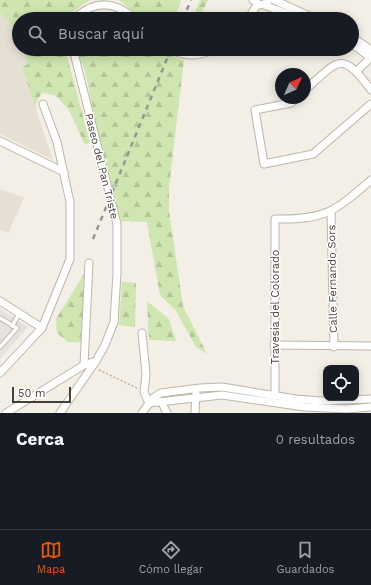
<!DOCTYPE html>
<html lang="es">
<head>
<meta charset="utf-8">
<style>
  body { margin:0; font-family:"Work Sans",sans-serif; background:#20242c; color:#f1f3f6 }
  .controls { position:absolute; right:12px; bottom:12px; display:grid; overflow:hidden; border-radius:8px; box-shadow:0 2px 10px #0003 }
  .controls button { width:36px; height:36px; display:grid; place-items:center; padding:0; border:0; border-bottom:1px solid #363941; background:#171b24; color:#f1f3f6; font:20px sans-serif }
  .compass { position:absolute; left:275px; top:68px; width:36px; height:36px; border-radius:50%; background:#171b24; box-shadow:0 2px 10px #0003; rotate:45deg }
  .scale { position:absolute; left:12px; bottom:10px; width:59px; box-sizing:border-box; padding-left:4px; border:2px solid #453f36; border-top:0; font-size:11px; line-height:14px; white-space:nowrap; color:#453f36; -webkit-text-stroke:3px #fff; paint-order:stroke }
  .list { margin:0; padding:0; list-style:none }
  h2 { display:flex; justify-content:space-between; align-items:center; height:52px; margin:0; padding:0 16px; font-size:17px }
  h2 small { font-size:13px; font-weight:400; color:#9ea1a6 }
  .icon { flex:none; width:22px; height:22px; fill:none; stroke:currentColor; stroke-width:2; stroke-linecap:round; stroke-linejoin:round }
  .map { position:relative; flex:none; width:371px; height:413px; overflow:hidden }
  .search { position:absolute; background:#171b24; box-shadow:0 2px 10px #0003; left:12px; right:12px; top:12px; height:44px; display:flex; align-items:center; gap:10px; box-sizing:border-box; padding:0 14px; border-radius:22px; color:#9ea1a6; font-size:15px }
  .sheet { height:116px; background:#171b24 }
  nav { display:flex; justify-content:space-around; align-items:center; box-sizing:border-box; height:56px; border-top:1px solid #363941; background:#171b24; font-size:11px; color:#9ea1a6 }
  nav a { display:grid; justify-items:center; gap:2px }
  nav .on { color:#ea580c }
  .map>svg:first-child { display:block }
</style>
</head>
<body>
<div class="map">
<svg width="371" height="413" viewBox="0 0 371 413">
  <defs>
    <pattern id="forest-firs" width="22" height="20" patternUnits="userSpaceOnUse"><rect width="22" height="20" fill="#cfe6b0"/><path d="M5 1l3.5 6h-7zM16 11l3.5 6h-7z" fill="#b3c698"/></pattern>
  </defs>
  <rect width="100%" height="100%" fill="#f3eee6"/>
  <g fill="#e6e0d4">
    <polygon points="0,13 19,33 19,49 24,49 28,64 22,67 53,160 0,134"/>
    <polygon points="0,189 24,198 8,233 0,230"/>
  </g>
  <g fill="url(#forest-firs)">
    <polygon points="0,0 90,0 69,14 67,19 19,19 19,33 0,13"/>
    <polygon points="119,0 181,0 174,19 142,19"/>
    <polygon points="200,0 208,0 201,14 210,19 192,19"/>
    <polygon points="24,49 65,49 90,142 85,145 69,110 55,95 42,93 36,102 36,109 22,67 28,64"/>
    <polygon points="76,49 105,49 110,55 119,49 160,49 164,54 184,60 169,187 169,211 183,306 207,354 196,347 176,311 160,295 147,222 121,221 100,143 85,71"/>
    <polygon points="84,274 82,342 68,342 57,333 56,319"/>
    <polygon points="122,282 136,283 135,327 119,325"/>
    <polygon points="147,301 169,319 176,341 149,340"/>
  </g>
  <polygon fill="#e4e1de" points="0,309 28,327 0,359"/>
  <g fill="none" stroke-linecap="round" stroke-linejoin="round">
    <g stroke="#beb6a9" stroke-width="5.5">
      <g id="service">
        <polyline points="0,318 17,328 0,347"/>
        <polyline points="12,326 19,314"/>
      </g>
    </g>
    <g stroke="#beb6a9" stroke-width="9">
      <g id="minor">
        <polyline points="253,0 260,5 267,3 269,0"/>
        <polyline points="274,0 316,19"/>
        <polyline points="264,5 302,19"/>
        <path d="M74 19C94 0 114 0 135 19"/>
        <polyline points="248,19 257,5"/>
        <polyline points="352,37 371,50"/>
        <polyline points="352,44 371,58"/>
        <path d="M167 49C186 56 196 58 214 49"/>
        <polyline points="357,71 370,58"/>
        <path d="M305 90C338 61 341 49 371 90"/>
        <polyline points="296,98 291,103 255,110 264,164 313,154 371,104"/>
        <polyline points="0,141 64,172"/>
        <polyline points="331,212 334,347"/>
        <polyline points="0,301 42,328"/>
        <polyline points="142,333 146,374 144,392 149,403"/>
        <polyline points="274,345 371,346"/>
        <polyline points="84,365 89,263"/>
        <polyline points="0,373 42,328 70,259 70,202 57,142 43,104"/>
        <path d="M275 395V219C325 220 334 212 371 180"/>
        <polyline points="149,403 222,395 305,407 346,409 371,407"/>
        <polyline points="162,403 167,413"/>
        <polyline points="6,413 84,365 96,361"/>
        <polyline points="60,413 96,361 105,345 114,322 117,273 117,224 73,49"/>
        <polyline points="142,413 153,398 161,393 200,388 222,387 296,399 321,401 371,399"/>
        <polyline points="195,413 196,393"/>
      </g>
    </g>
    <polyline stroke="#bfb19b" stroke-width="1.5" stroke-dasharray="2 2" stroke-linecap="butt" points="99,370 137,388"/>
    <use href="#service" stroke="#fff" stroke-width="3.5"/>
    <use href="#minor" stroke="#fff" stroke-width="7"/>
    <g stroke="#959595" stroke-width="2.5" stroke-dasharray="5 5" stroke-linecap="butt">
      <polyline points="183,19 191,0"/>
      <polyline points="93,239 171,49"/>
    </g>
  </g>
  <g text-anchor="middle" stroke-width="3" stroke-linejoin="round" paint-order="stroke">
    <g font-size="11" fill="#453f36" stroke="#fff">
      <text transform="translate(102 166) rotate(76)" y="4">Paseo del Pan Triste</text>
      <text transform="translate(332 279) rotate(-91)" y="4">Calle Fernando Sors</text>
      <text transform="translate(275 307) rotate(-90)" y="4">Travesía del Colorado</text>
    </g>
  </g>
</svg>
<div class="controls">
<button><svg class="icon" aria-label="locate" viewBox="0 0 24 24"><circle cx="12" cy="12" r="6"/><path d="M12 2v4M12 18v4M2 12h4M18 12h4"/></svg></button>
</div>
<svg class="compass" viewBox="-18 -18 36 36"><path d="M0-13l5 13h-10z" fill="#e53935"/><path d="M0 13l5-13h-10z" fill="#9ea1a6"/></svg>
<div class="scale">50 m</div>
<div class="search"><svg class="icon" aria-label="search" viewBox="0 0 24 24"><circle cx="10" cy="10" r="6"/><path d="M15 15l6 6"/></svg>Buscar aquí</div>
</div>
<section class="sheet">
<h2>Cerca<small>0 resultados</small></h2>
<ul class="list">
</ul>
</section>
<nav>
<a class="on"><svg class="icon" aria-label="map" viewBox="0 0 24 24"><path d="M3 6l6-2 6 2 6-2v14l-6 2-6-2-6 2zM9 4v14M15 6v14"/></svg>Mapa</a>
<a><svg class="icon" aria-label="directions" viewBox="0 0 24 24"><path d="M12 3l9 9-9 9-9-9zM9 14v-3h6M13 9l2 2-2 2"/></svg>Cómo llegar</a>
<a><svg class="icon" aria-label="saved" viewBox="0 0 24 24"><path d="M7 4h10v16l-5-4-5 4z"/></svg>Guardados</a>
</nav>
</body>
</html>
